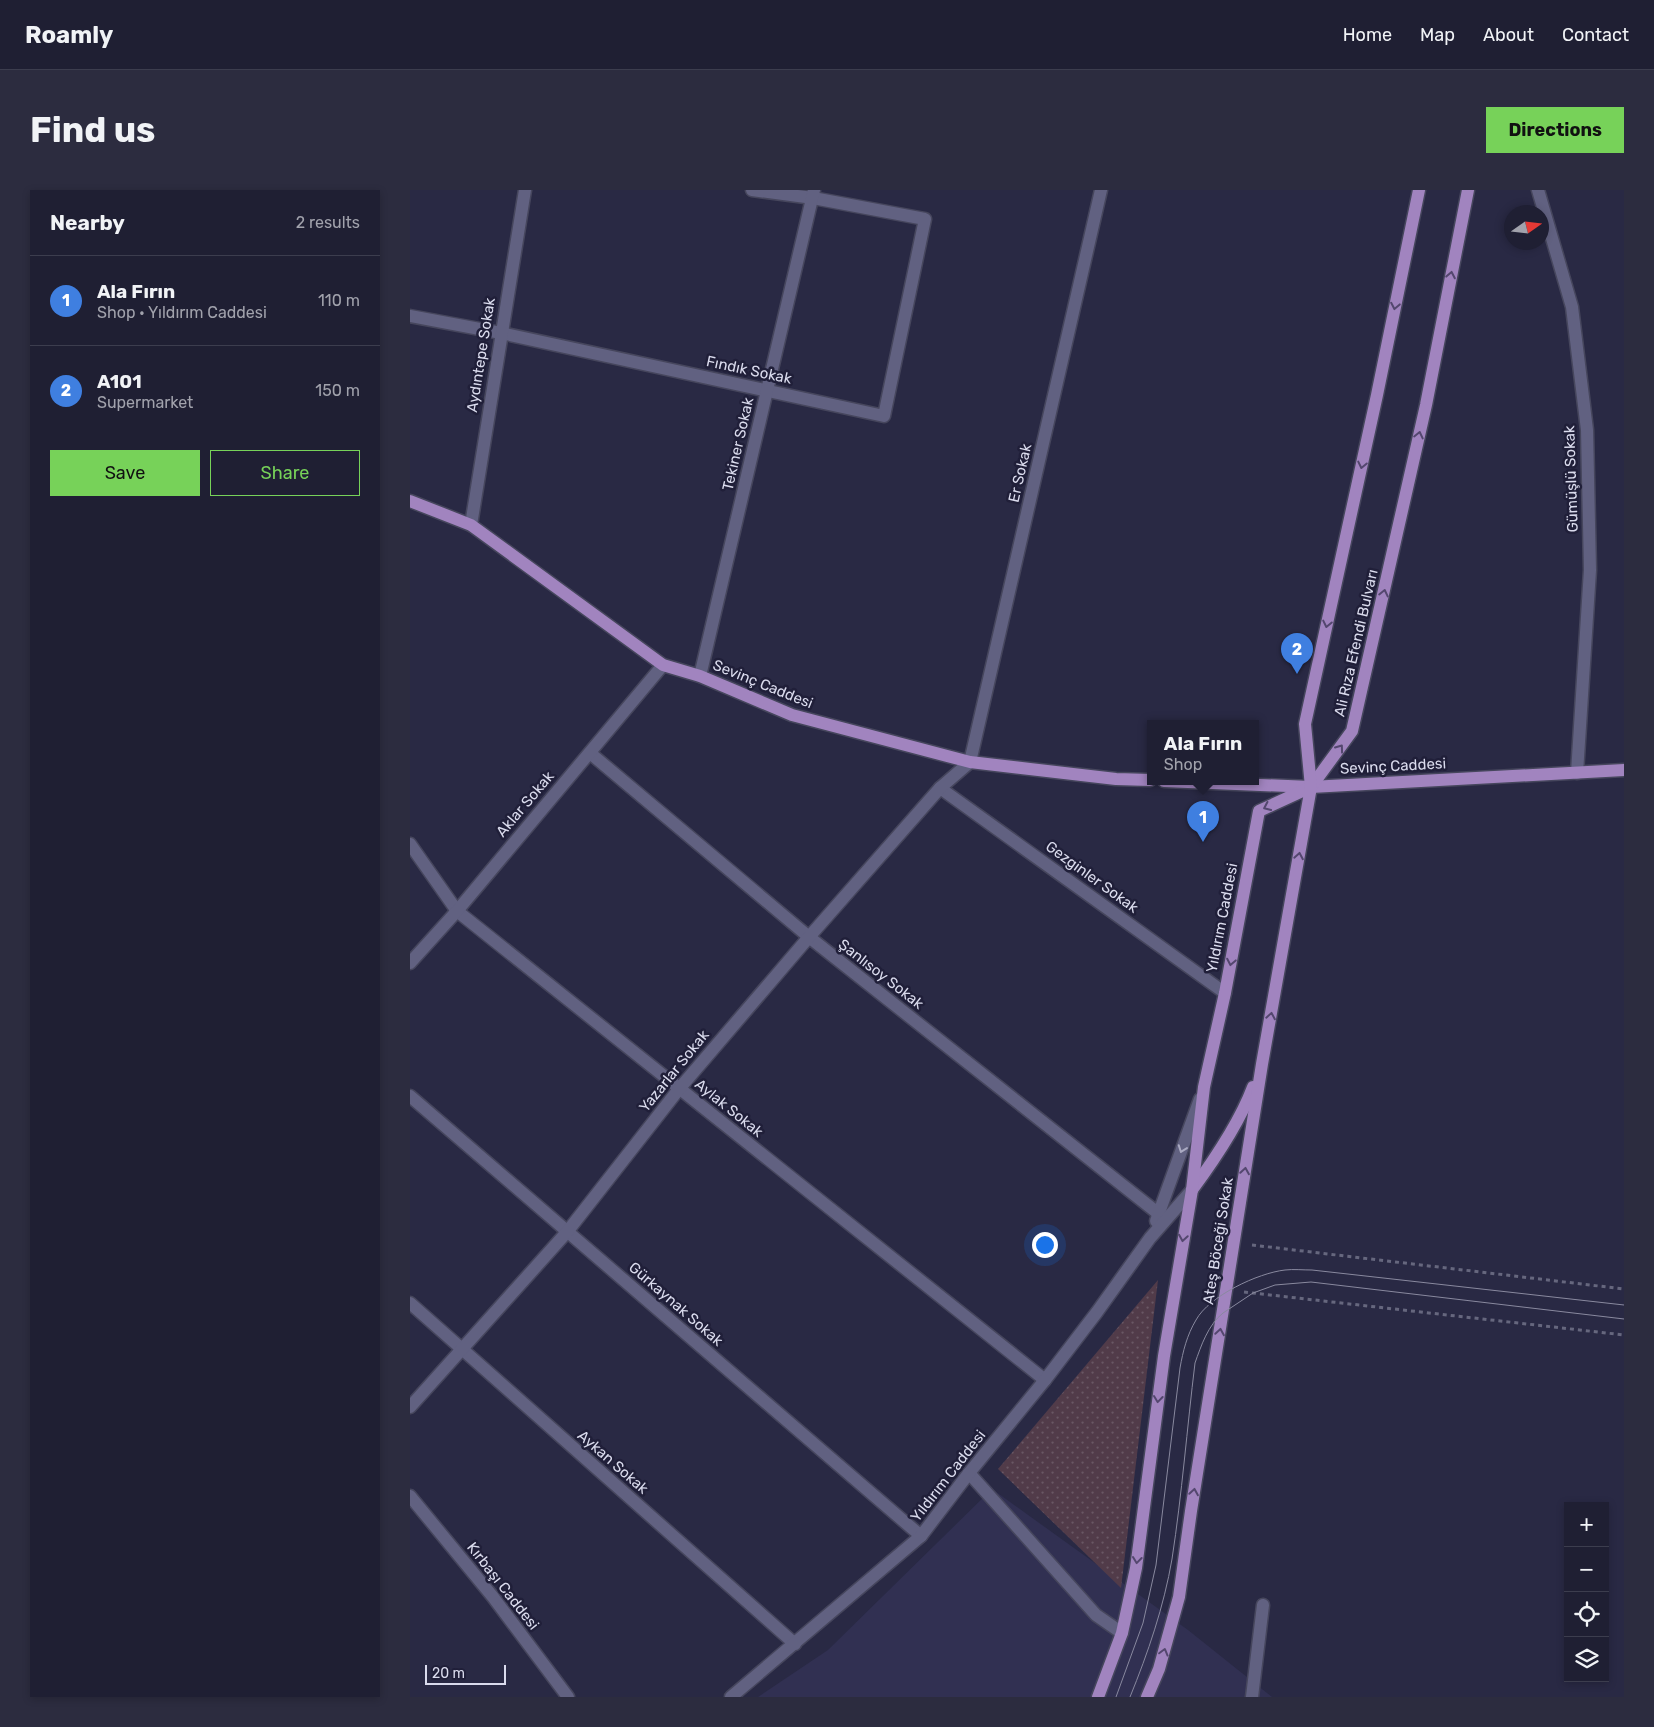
<!DOCTYPE html>
<html lang="en">
<head>
<meta charset="utf-8">
<style>
  body { margin:0; font-family:Rubik,sans-serif; background:#2c2c3f; color:#f1f3f6 }
  .controls { position:absolute; right:15px; bottom:15px; display:grid; overflow:hidden; border-radius:0px; box-shadow:0 2px 8px #0003 }
  .controls button { width:45px; height:45px; display:grid; place-items:center; padding:0; border:0; border-bottom:1px solid #3c3d4e; background:#1f1f33; color:#f1f3f6; font:25px sans-serif }
  .compass { position:absolute; left:1094px; top:15px; width:45px; height:45px; border-radius:50%; background:#1f1f33; box-shadow:0 2px 8px #0003; rotate:76deg }
  .scale { position:absolute; left:15px; bottom:12px; width:81px; box-sizing:border-box; padding-left:5px; border:2px solid #dadbed; border-top:0; font-size:14px; line-height:18px; white-space:nowrap; color:#dadbed; -webkit-text-stroke:4px #201f39; paint-order:stroke }
  .you { position:absolute; left:634px; top:1054px; width:18px; height:18px; margin:-12px; border:4px solid #fff; border-radius:50%; background:#1a73e8; box-shadow:0 0 0 8px #1a73e833 }
  .badge { display:grid; place-items:center; width:32px; height:32px; border-radius:50%; background:#77d259; color:#fff; font-size:16px; font-weight:700 }
  .pin { position:absolute; translate:-50% -41px; filter:drop-shadow(0 1px 2px #0008) }
  .pin::after { content:''; position:absolute; top:26px; width:18px; height:15px; background:inherit; clip-path:polygon(0 0,100% 0,50% 100%) }
  .popup { position:absolute; left:737px; top:530px; width:112px; height:65px; box-sizing:border-box; display:grid; place-content:center; border-radius:0px; background:#1f1f33; filter:drop-shadow(0 1px 4px #0005); font-size:16px; white-space:nowrap; color:#a1a2ac }
  .popup b { font-size:19px; color:#f1f3f6 }
  .popup::after { content:''; position:absolute; left:50%; top:100%; margin-left:-10px; border:10px solid transparent; border-top-color:#1f1f33 }
  .list { margin:0; padding:0; list-style:none }
  h2 { display:flex; justify-content:space-between; align-items:center; height:65px; margin:0; padding:0 20px; font-size:21px }
  h2 small { font-size:16px; font-weight:400; color:#a1a2ac }
  .list li { display:grid; grid-template-columns:32px 1fr auto; gap:15px; align-items:center; box-sizing:border-box; height:90px; padding:0 20px; border-top:1px solid #3c3d4e }
  .list b { display:block; font-size:19px; white-space:nowrap }
  .list p { margin:0; font-size:16px; white-space:nowrap; color:#a1a2ac }
  .list em { font-size:16px; font-style:normal; color:#a1a2ac }
  .actions { display:flex; gap:10px; padding:15px 20px }
  .actions a { flex:1; padding:11px 0; border:1px solid #77d259; border-radius:0px; text-align:center; font-size:18px; color:#77d259 }
  .actions .main { background:#77d259; color:#111 }
  .icon { flex:none; width:28px; height:28px; fill:none; stroke:currentColor; stroke-width:2; stroke-linecap:round; stroke-linejoin:round }
  .map { position:relative; flex:none; width:1214px; height:1507px; overflow:hidden; border-radius:0px }
  header { display:flex; align-items:center; gap:30px; box-sizing:border-box; height:70px; padding:0 25px; background:#1f1f33; border-bottom:1px solid #3c3d4e }
  header strong { font-size:24px }
  nav { display:flex; gap:28px; margin-inline-start:auto; font-size:18px }
  .intro { display:flex; align-items:center; justify-content:space-between; box-sizing:border-box; height:120px; padding:0 30px }
  h1 { margin:0; font-size:35px }
  .button { padding:12px 22px; border-radius:0px; background:#77d259; color:#111; font-size:18px; font-weight:700 }
  main { display:flex; gap:30px; padding:0 30px }
  aside { flex:1; background:#1f1f33; border-radius:0px; box-shadow:0 2px 8px #0003 }
  .map>svg:first-child { display:block }
</style>
</head>
<body>
<header>
<strong>Roamly</strong>
<nav><a>Home</a><a>Map</a><a>About</a><a>Contact</a></nav>
</header>
<div class="intro"><h1>Find us</h1><a class="button">Directions</a></div>
<main>
<aside>
<h2>Nearby<small>2 results</small></h2>
<ul class="list">
<li><span class="badge" style="background:#3f7fe0">1</span><div><b>Ala Fırın</b><p>Shop · Yıldırım Caddesi</p></div><em>110 m</em></li>
<li><span class="badge" style="background:#3f7fe0">2</span><div><b>A101</b><p>Supermarket</p></div><em>150 m</em></li>
</ul>
<div class="actions"><a class="main">Save</a><a>Share</a></div>
</aside>
<div class="map">
<svg width="1214" height="1507" viewBox="0 0 1214 1507">
  <defs>
    <pattern id="grass-dots" width="8" height="8" patternUnits="userSpaceOnUse" patternTransform="scale(1.25)"><rect width="8" height="8" fill="#513b49"/><path d="M2 2h.1M6 6h.1" fill="none" stroke="#695764" stroke-width="1.8" stroke-linecap="round"/></pattern>
  </defs>
  <rect width="100%" height="100%" fill="#292944"/>
  <polygon fill="#313052" points="582,1299 778,1440 862,1507 348,1507 418,1460"/>
  <polygon fill="url(#grass-dots)" points="748,1090 711,1398 588,1279"/>
  <g fill="none" stroke-linecap="round" stroke-linejoin="round">
    <g stroke="#46465d" stroke-width="15">
      <g id="minor">
        <polyline points="1128,0 1162,117 1177,240 1180,380 1167,583"/>
        <polyline points="0,126 91,143 474,226 515,29 403,8 342,0"/>
        <polyline points="61,335 115,0"/>
        <polyline points="290,486 404,0"/>
        <polyline points="180,563 399,747 749,1024"/>
        <polyline points="530,598 815,803"/>
        <polyline points="0,654 47,721 635,1190"/>
        <polyline points="0,773 47,721 253,475"/>
        <polyline points="0,906 511,1346"/>
        <polyline points="746,1031 790,909"/>
        <polyline points="0,1113 385,1454"/>
        <polyline points="0,1217 157,1042 269,899 399,747 530,598 560,572 691,0"/>
        <polyline points="559,1283 686,1425 712,1443"/>
        <polyline points="0,1306 83,1407 158,1507"/>
        <polyline points="321,1507 511,1346 559,1283 635,1190 687,1122 740,1048 782,1000"/>
        <polyline points="842,1507 853,1415"/>
      </g>
    </g>
    <g stroke="#46465d" stroke-width="15">
      <g id="major">
        <polyline points="0,311 61,335 253,475 290,486 382,525 560,572 706,589 740,590"/>
        <polyline points="754,591 901,597 1214,580"/>
        <path d="M782 1000C805 969 829 934 843 897"/>
        <polyline points="688,1507 712,1443 726,1378 754,1166 782,1000 794,897 815,803 849,621 901,597 942,541 1016,215 1058,0"/>
        <polyline points="737,1507 749,1479 769,1407 781,1321 852,874 901,597 895,534 967,205 1009,0"/>
      </g>
    </g>
    <g stroke="#66677e" stroke-width="3" stroke-dasharray="4 4" stroke-linecap="butt">
      <polyline points="842,1055 1214,1099"/>
      <polyline points="834,1102 1214,1145"/>
    </g>
    <use href="#minor" stroke="#616181" stroke-width="12"/>
    <use href="#major" stroke="#a184bf" stroke-width="12"/>
    <g stroke="#89899f" stroke-width="1">
      <path d="M706 1507 733 1433 746 1375 770 1178C773 1161 777 1145 786 1130 799 1106 848 1083 875 1080 883 1079 893 1080 902 1080L1214 1115"/>
      <path d="M720 1507C738 1463 754 1416 762 1369 772 1304 777 1238 785 1173 791 1156 798 1135 813 1123L843 1103 865 1095 901 1092 1214 1129"/>
    </g>
  </g>
  <defs><path id="oneway-chevron" d="M-2-3.5L2.5 0L-2 3.5" fill="none" stroke-width="1.6" stroke-linecap="round" stroke-linejoin="round" transform="scale(1.25)"/></defs>
  <g stroke="#54476f">
    <use href="#oneway-chevron" transform="translate(1041 85) rotate(-79)"/>
    <use href="#oneway-chevron" transform="translate(985 116) rotate(101)"/>
    <use href="#oneway-chevron" transform="translate(1009 245) rotate(-77)"/>
    <use href="#oneway-chevron" transform="translate(952 275) rotate(102)"/>
    <use href="#oneway-chevron" transform="translate(974 403) rotate(-77)"/>
    <use href="#oneway-chevron" transform="translate(917 434) rotate(102)"/>
    <use href="#oneway-chevron" transform="translate(930 558) rotate(-54)"/>
    <use href="#oneway-chevron" transform="translate(857 617) rotate(155)"/>
    <use href="#oneway-chevron" transform="translate(889 666) rotate(-80)"/>
    <use href="#oneway-chevron" transform="translate(821 772) rotate(101)"/>
    <use href="#oneway-chevron" transform="translate(861 826) rotate(-80)"/>
    <use href="#oneway-chevron" transform="translate(835 981) rotate(-81)"/>
    <use href="#oneway-chevron" transform="translate(773 1048) rotate(99)"/>
    <use href="#oneway-chevron" transform="translate(810 1142) rotate(-81)"/>
    <use href="#oneway-chevron" transform="translate(748 1209) rotate(97)"/>
    <use href="#oneway-chevron" transform="translate(784 1302) rotate(-81)"/>
    <use href="#oneway-chevron" transform="translate(727 1370) rotate(97)"/>
    <use href="#oneway-chevron" transform="translate(754 1462) rotate(-75)"/>
  </g>
  <use stroke="#aaaac2" href="#oneway-chevron" transform="translate(772 959) rotate(110)"/>
  <g text-anchor="middle" stroke-width="5" stroke-linejoin="round" paint-order="stroke">
    <g font-size="15" fill="#dadbed" stroke="#201f39">
      <text transform="translate(71 165) rotate(-81)" y="5">Aydıntepe Sokak</text>
      <text transform="translate(339 180) rotate(12)" y="5">Fındık Sokak</text>
      <text transform="translate(328 254) rotate(-77)" y="5">Tekiner Sokak</text>
      <text transform="translate(610 283) rotate(-77)" y="5">Er Sokak</text>
      <text transform="translate(1161 289) rotate(-92)" y="5">Gümüşlü Sokak</text>
      <text transform="translate(946 453) rotate(-77)" y="5">Ali Rıza Efendi Bulvarı</text>
      <text transform="translate(353 494) rotate(22)" y="5">Sevinç Caddesi</text>
      <text transform="translate(983 576) rotate(-3)" y="5">Sevinç Caddesi</text>
      <text transform="translate(115 614) rotate(-50)" y="5">Aklar Sokak</text>
      <text transform="translate(682 687) rotate(36)" y="5">Gezginler Sokak</text>
      <text transform="translate(812 728) rotate(-79)" y="5">Yıldırım Caddesi</text>
      <text transform="translate(471 784) rotate(38)" y="5">Şanlısoy Sokak</text>
      <text transform="translate(264 881) rotate(-51)" y="5">Yazarlar Sokak</text>
      <text transform="translate(319 918) rotate(39)" y="5">Aylak Sokak</text>
      <text transform="translate(808 1051) rotate(-81)" y="5">Ateş Böceği Sokak</text>
      <text transform="translate(266 1114) rotate(41)" y="5">Gürkaynak Sokak</text>
      <text transform="translate(203 1272) rotate(41)" y="5">Aykan Sokak</text>
      <text transform="translate(538 1286) rotate(-52)" y="5">Yıldırım Caddesi</text>
      <text transform="translate(93 1396) rotate(52)" y="5">Kırbaşı Caddesi</text>
    </g>
  </g>
</svg>
<div class="controls">
<button>+</button>
<button>−</button>
<button><svg class="icon" aria-label="locate" viewBox="0 0 24 24"><circle cx="12" cy="12" r="6"/><path d="M12 2v4M12 18v4M2 12h4M18 12h4"/></svg></button>
<button><svg class="icon" aria-label="layers" viewBox="0 0 24 24"><path d="M12 4l9 5-9 5-9-5zM3 14l9 5 9-5"/></svg></button>
</div>
<svg class="compass" viewBox="-18 -18 36 36"><path d="M0-13l5 13h-10z" fill="#e53935"/><path d="M0 13l5-13h-10z" fill="#a1a2ac"/></svg>
<div class="scale">20 m</div>
<div class="you"></div>
<div class="pin badge" style="left:793px;top:652px;background:#3f7fe0">1</div>
<div class="popup"><b>Ala Fırın</b>Shop</div>
<div class="pin badge" style="left:887px;top:484px;background:#3f7fe0">2</div>
</div>
</main>
</body>
</html>
